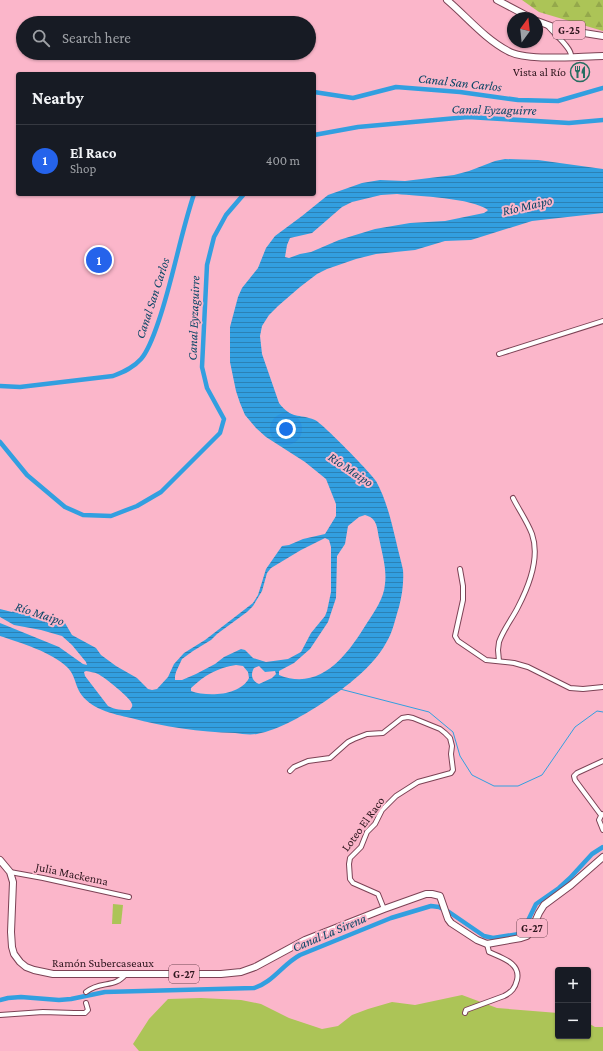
<!DOCTYPE html>
<html lang="en">
<head>
<meta charset="utf-8">
<style>
  body { margin:0; font-family:"Crimson Pro",serif; background:#20242c; color:#f1f3f6 }
  .controls { position:absolute; right:12px; bottom:12px; display:grid; overflow:hidden; border-radius:4px; box-shadow:0 1px 3px #0004 }
  .controls button { width:36px; height:36px; display:grid; place-items:center; padding:0; border:0; border-bottom:1px solid #363941; background:#171b24; color:#f1f3f6; font:20px sans-serif }
  .compass { position:absolute; left:507px; top:12px; width:36px; height:36px; border-radius:50%; background:#171b24; box-shadow:0 1px 3px #0004; rotate:15deg }
  .you { position:absolute; left:286px; top:429px; width:14px; height:14px; margin:-10px; border:3px solid #fff; border-radius:50%; background:#1a73e8; box-shadow:0 0 0 6px #1a73e833 }
  .badge { display:grid; place-items:center; width:26px; height:26px; border-radius:50%; background:#2563eb; color:#fff; font-size:13px; font-weight:700 }
  .pin { position:absolute; translate:-50% -50%; border:2px solid #fff; box-shadow:0 1px 4px #0006 }
  .list { margin:0; padding:0; list-style:none }
  h2 { display:flex; justify-content:space-between; align-items:center; height:52px; margin:0; padding:0 16px; font-size:17px }
  h2 small { font-size:13px; font-weight:400; color:#9ea1a6 }
  .list li { display:grid; grid-template-columns:26px 1fr auto; gap:12px; align-items:center; box-sizing:border-box; height:72px; padding:0 16px; border-top:1px solid #363941 }
  .list b { display:block; font-size:15px; white-space:nowrap }
  .list p { margin:0; font-size:13px; white-space:nowrap; color:#9ea1a6 }
  .list em { font-size:13px; font-style:normal; color:#9ea1a6 }
  .icon { flex:none; width:22px; height:22px; fill:none; stroke:currentColor; stroke-width:2; stroke-linecap:round; stroke-linejoin:round }
  .map { position:relative; flex:none; width:603px; height:1051px; overflow:hidden }
  .search { position:absolute; background:#171b24; box-shadow:0 1px 3px #0004; left:16px; top:16px; width:300px; height:44px; display:flex; align-items:center; gap:10px; box-sizing:border-box; padding:0 14px; border-radius:22px; color:#9ea1a6; font-size:15px }
  .panel { position:absolute; background:#171b24; box-shadow:0 1px 3px #0004; left:16px; top:72px; width:300px; height:124px; border-radius:4px }
  .map>svg:first-child { display:block }
</style>
</head>
<body>
<div class="map">
<svg width="603" height="1051" viewBox="0 0 603 1051">
  <defs>
    <pattern id="forest-firs" width="22" height="20" patternUnits="userSpaceOnUse"><rect width="22" height="20" fill="#acc457"/><path d="M5 1l3.5 6h-7zM16 11l3.5 6h-7z" fill="#94a84b"/></pattern>
    <pattern id="water-rules" width="6" height="5" patternUnits="userSpaceOnUse"><rect width="6" height="5" fill="#329fe0"/><path d="M0 2.5h6" fill="none" stroke="#2b81b5"/></pattern>
  </defs>
  <rect width="100%" height="100%" fill="#fbb6ca"/>
  <g fill="#acc457">
    <polygon points="113,904 123,905 121,924 112,924"/>
    <polygon points="462,995 497,1008 558,1013 558,1036 588,1036 588,1023 595,1027 603,1027 603,1051 139,1051 133,1044 149,1019 168,999 201,998 241,1000 261,1004 289,1018 322,1029 338,1026 352,1015 368,1009 392,1002 415,1005"/>
  </g>
  <polygon fill="url(#forest-firs)" points="522,0 603,0 603,31 539,12"/>
  <path fill="url(#water-rules)" fill-rule="evenodd" d="M505 159 538 160 603 169V213L532 221 471 240 445 241 415 250 376 254 356 259 327 269 317 274 300 287 278 306 269 315 262 326 260 336 262 354 279 403C292 420 298 413 315 420 322 423 371 473 376 481 386 499 391 520 396 541 398 551 401 560 403 570 404 582 402 596 399 607 395 619 393 632 386 643 373 667 347 686 324 702 306 714 279 730 257 734 249 735 242 734 235 733 199 732 165 727 131 718 113 714 89 709 79 691 75 683 74 674 68 668 52 652 21 643 0 636V623L59 647 83 664 87 665 86 662 72 645 62 636 41 630 14 625 0 617V609L12 612 20 605 25 612 65 623 72 635 96 648 101 655 116 666 137 678 148 689 152 690 157 689 168 677 174 664 184 653 205 640 253 603 258 595 266 569 282 546 289 545 303 539 325 534 336 516V504L326 479 305 462 266 437 256 428 245 415 240 403 236 391 230 362V327L238 297 242 288 258 268 266 248 275 236 302 216 328 195 362 183 380 180 405 181 454 175 469 171 495 161ZM397 194C418 196 472 198 488 210L487 211 484 213 445 221 410 223 375 229 339 240 311 252 300 254 289 258 285 257 287 245 290 238 312 233 342 207 352 202 381 195ZM365 515C377 518 377 527 379 538 382 553 387 569 385 584 384 598 375 611 367 623 348 654 321 692 279 675V671L294 663 310 649 328 622 336 598 337 556 345 544 348 526 359 517ZM325 538 329 540 331 547V592L327 611 325 616 311 633 301 652 288 659 266 662 253 658 245 650 241 649 224 657 215 664 196 674 182 680H175V676L176 672 182 659 193 651 211 640 217 634 247 612 253 606 262 591 267 573 271 568 301 550ZM236 665 243 666 248 672 249 678C240 696 207 697 191 691V688C205 675 217 668 236 665ZM259 666 265 672 275 671 276 674 272 678 259 684C252 681 250 675 254 668ZM86 671C90 672 94 672 98 674 104 677 131 698 132 704 133 707 131 708 130 710 122 710 115 710 108 706L85 676 84 672Z"/>
  <g fill="none" stroke-linecap="round" stroke-linejoin="round">
    <polyline stroke="#329fe0" stroke-width="1" points="340,689 429,712 453,732 460,756 472,775 494,786 518,786 542,775 575,727 597,711 603,712"/>
    <g stroke="#329fe0" stroke-width="4.5">
      <polyline points="314,92 353,98 396,87 460,92 518,100 558,101 603,88"/>
      <polyline points="314,135 358,127 468,117 569,123 603,120"/>
      <path d="M0 386 20 387 113 376C124 372 133 368 141 359 149 350 155 332 159 320 173 279 180 236 194 194"/>
      <polyline points="0,442 27,475 65,507 83,515 111,516 137,506 161,492 220,433 224,419 207,388 202,367 207,265 214,237 226,215 244,194"/>
      <path d="M0 1000 8 998 21 997 59 1000 71 999 105 992 254 988C272 983 283 964 300 955L391 918 431 906 439 907 449 912 484 936 493 938 519 934 523 931 536 904 559 888 570 878 592 854 603 847"/>
    </g>
    <g stroke="#7c4255" stroke-width="6">
      <g id="street">
        <path d="M547 25C553 33 572 48 571 56"/>
        <polyline points="499,354 603,321"/>
        <polyline points="460,569 463,586 463,600 455,636 458,641 486,660 514,663 528,667 570,688 583,689 603,687"/>
        <path d="M499 661 498 650 499 642C503 630 512 619 518 607 529 586 540 557 532 534 527 521 519 510 513 498"/>
        <polyline points="290,771 294,767 308,761 330,758 348,742 354,739 367,734 383,733 402,718 408,717 413,718 440,729 445,733 450,738 452,746 451,754 453,770 451,773 418,782 396,796 382,810 375,824 367,832 361,847 350,858 349,864 350,879 353,883 378,894 384,909"/>
        <polyline points="602,814 599,820 603,830"/>
        <polyline points="601,815 575,780 574,776 577,773 603,761"/>
        <polyline points="10,872 43,878 129,897"/>
        <path d="M86 992C101 980 114 989 126 974"/>
        <path d="M465 1013 466 1010 504 996C512 992 515 988 517 980 521 963 502 958 489 952L487 944"/>
        <polyline points="0,1015 43,1012 74,1013 85,1013 88,1010 86,1003"/>
      </g>
    </g>
    <g stroke="#7c4255" stroke-width="8">
      <g id="primary">
        <path d="M447 0C467 17 485 39 508 51 527 62 580 56 603 56"/>
        <polyline points="497,0 531,18"/>
        <polyline points="537,21 559,29 603,36"/>
        <polyline points="0,860 10,872 13,882 11,932 12,947 14,954 20,962 26,967 34,970 53,974 221,974 241,972 255,967 305,940 384,909 426,894 432,894 440,896 448,919 451,923 477,940 487,944 521,938 527,936 531,931 539,913 544,905 571,885 603,857"/>
      </g>
    </g>
    <use href="#street" stroke="#fff" stroke-width="4"/>
    <use href="#primary" stroke="#fff" stroke-width="6"/>
  </g>
  <defs>
    <g id="restaurant-ring" transform="scale(1)"><circle r="9.5" fill="#fbb6ca" stroke="#276d61" stroke-width="1.5"/><path d="M-5-6h1v4h1v-4h1v4h1v-4h1v5L-1.5 .5V6h-2V.5L-5-1ZM5-6V6H3V1.5H1.5Q1.5-4 5-6Z" fill="#276d61"/></g>
  </defs>
  <g fill-rule="evenodd">
    <use href="#restaurant-ring" x="580" y="72"/>
  </g>
  <g text-anchor="middle" stroke-width="4" stroke-linejoin="round" paint-order="stroke">
    <g fill="#fbb6ca" stroke="#6c4652" stroke-width="1">
      <rect x="553" y="21" width="32" height="18" rx="3"/>
      <rect x="517" y="919" width="30" height="18" rx="3"/>
      <rect x="169" y="965" width="30" height="18" rx="3"/>
    </g>
    <g font-size="11" font-weight="bold" fill="#2e161e">
      <text x="569" y="34">G-25</text>
      <text x="532" y="932">G-27</text>
      <text x="184" y="978">G-27</text>
    </g>
    <g font-size="12" fill="#2e161e" stroke="#fbb6ca" text-anchor="end">
      <text x="566" y="76">Vista al Río</text>
    </g>
    <g font-size="12" fill="#2e161e" stroke="#fbb6ca">
      <text transform="translate(363 824) rotate(-54)" y="4">Loteo El Raco</text>
      <text transform="translate(72 874) rotate(12)" y="4">Julia Mackenna</text>
      <text x="103" y="967">Ramón Subercaseaux</text>
    </g>
    <g font-size="13" font-style="italic" fill="#0b4667" stroke="#fbb6ca">
      <text transform="translate(460 82) rotate(6)" y="5">Canal San Carlos</text>
      <text transform="translate(494 109) rotate(1)" y="5">Canal Eyzaguirre</text>
      <text transform="translate(527 205) rotate(-13)" y="5">Río Maipo</text>
      <text transform="translate(152 298) rotate(-72)" y="5">Canal San Carlos</text>
      <text transform="translate(193 318) rotate(-88)" y="5">Canal Eyzaguirre</text>
      <text transform="translate(351 469) rotate(34)" y="5">Río Maipo</text>
      <text transform="translate(40 613) rotate(18)" y="5">Río Maipo</text>
      <text transform="translate(329 932) rotate(-23)" y="5">Canal La Sirena</text>
    </g>
  </g>
</svg>
<div class="controls">
<button>+</button>
<button>−</button>
</div>
<svg class="compass" viewBox="-18 -18 36 36"><path d="M0-13l5 13h-10z" fill="#e53935"/><path d="M0 13l5-13h-10z" fill="#9ea1a6"/></svg>
<div class="you"></div>
<div class="pin badge" style="left:99px;top:260px">1</div>
<div class="search"><svg class="icon" aria-label="search" viewBox="0 0 24 24"><circle cx="10" cy="10" r="6"/><path d="M15 15l6 6"/></svg>Search here</div>
<section class="panel">
<h2>Nearby<small></small></h2>
<ul class="list">
<li><span class="badge">1</span><div><b>El Raco</b><p>Shop</p></div><em>400 m</em></li>
</ul>
</section>
</div>
</body>
</html>
